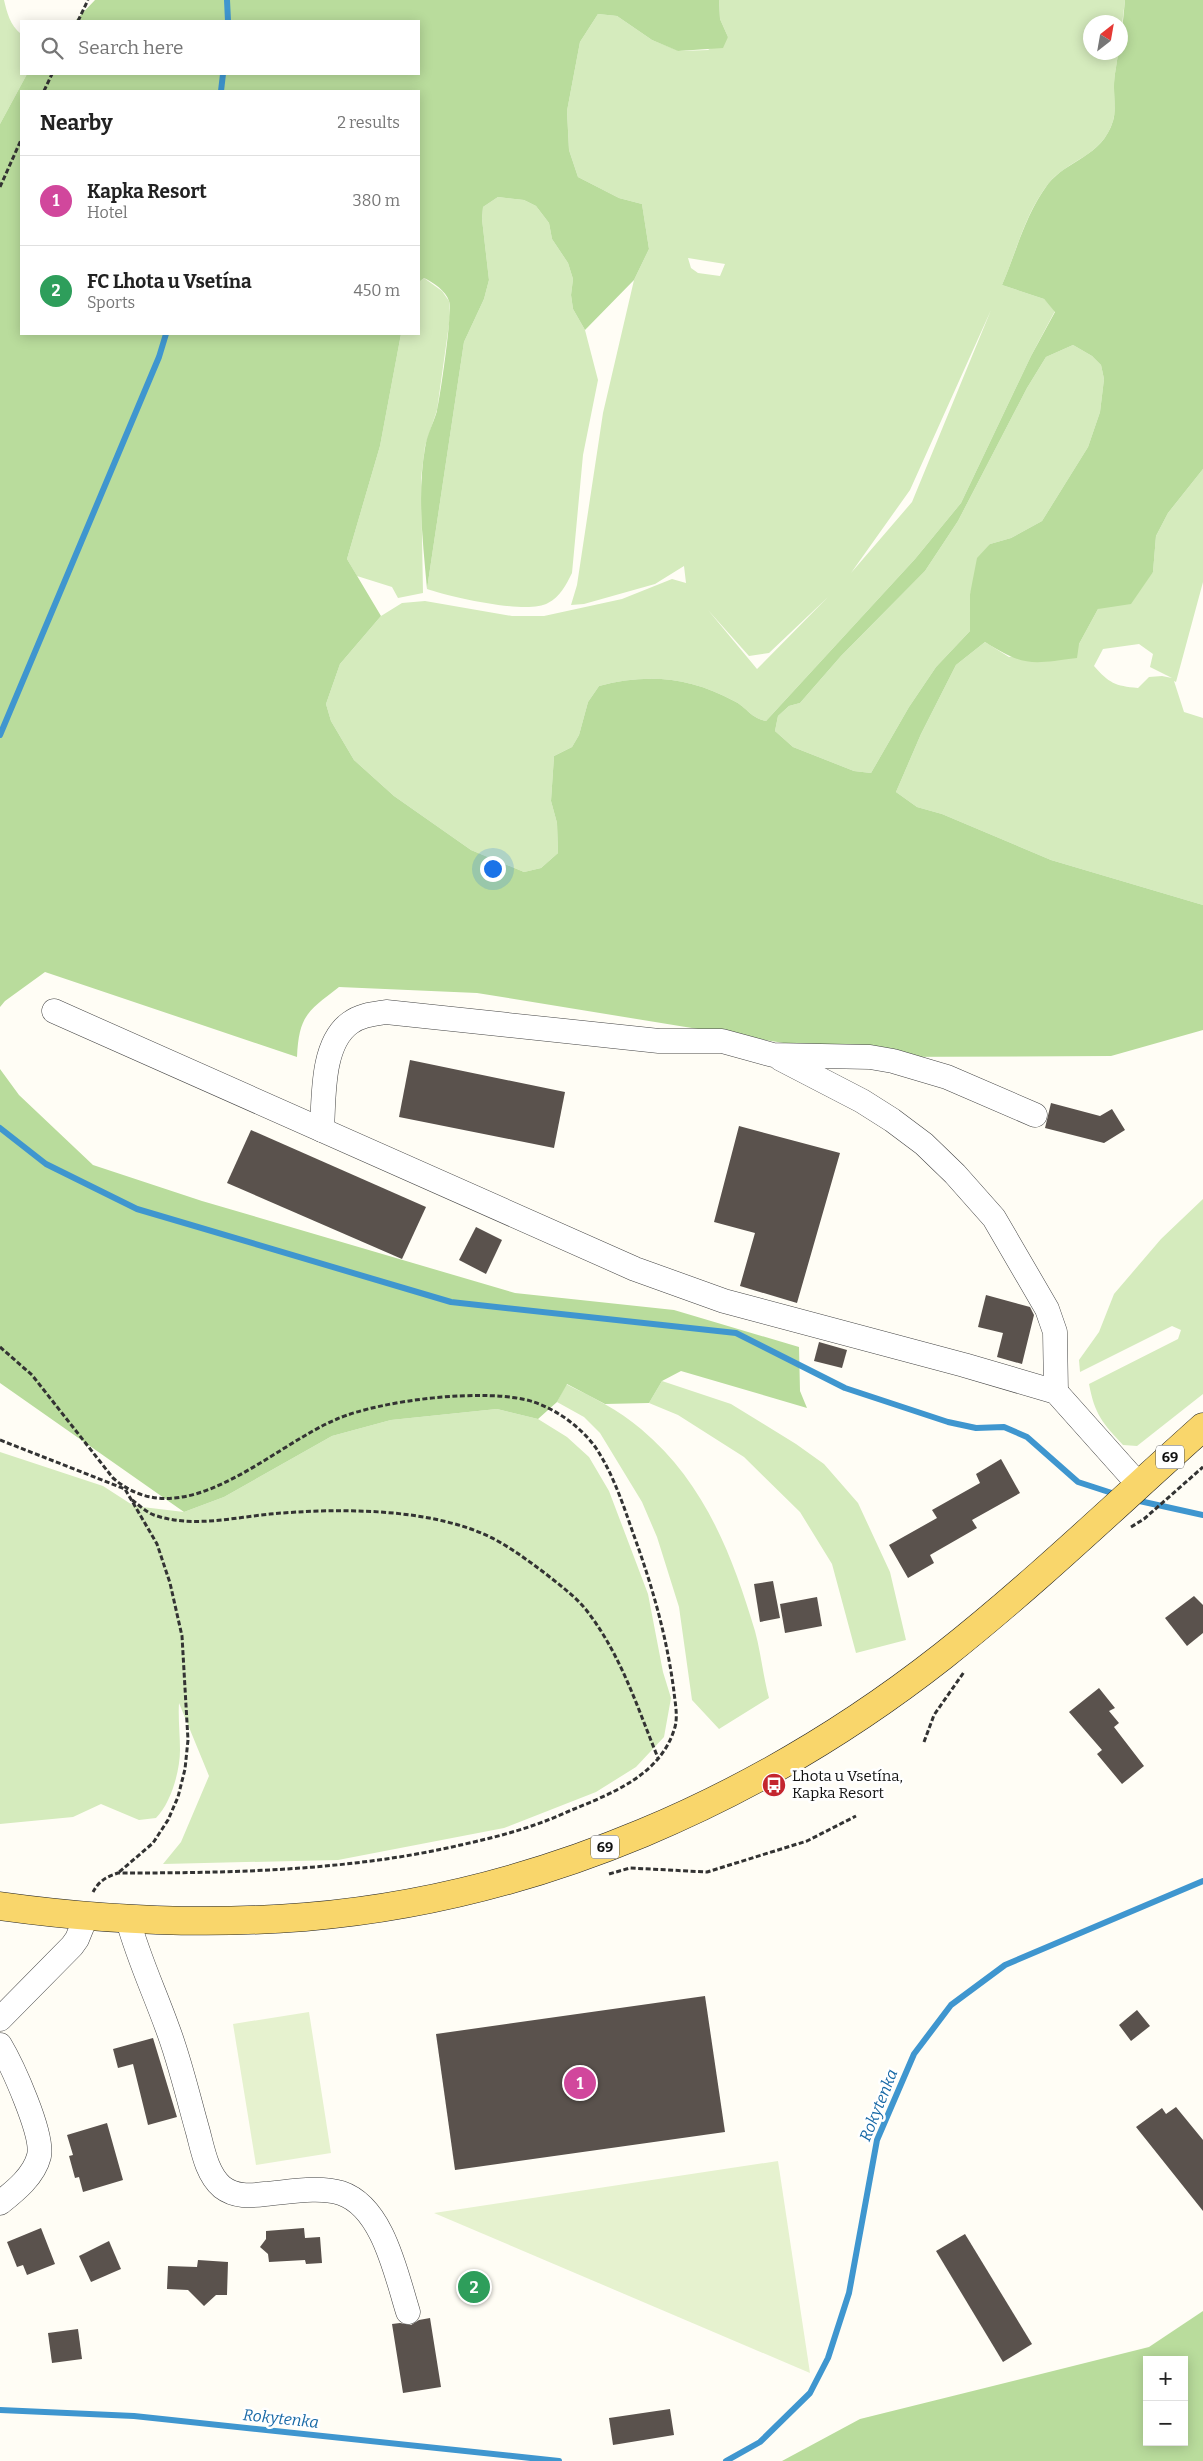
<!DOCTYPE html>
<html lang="en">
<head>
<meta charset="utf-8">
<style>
  body { margin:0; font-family:Bitter,serif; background:#f2f2f2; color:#222 }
  .controls { position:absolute; right:15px; bottom:15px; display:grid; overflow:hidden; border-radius:0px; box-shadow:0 2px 12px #0003 }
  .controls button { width:45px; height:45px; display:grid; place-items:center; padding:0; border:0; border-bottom:1px solid #e0e0e0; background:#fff; color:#222; font:25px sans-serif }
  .compass { position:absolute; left:1083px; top:15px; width:45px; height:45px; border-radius:50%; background:#fff; box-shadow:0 2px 12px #0003; rotate:31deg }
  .you { position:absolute; left:492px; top:868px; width:18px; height:18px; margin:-12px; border:4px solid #fff; border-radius:50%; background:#1a73e8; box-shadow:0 0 0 8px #1a73e833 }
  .badge { display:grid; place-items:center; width:32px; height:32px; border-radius:50%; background:#c4262e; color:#fff; font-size:16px; font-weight:700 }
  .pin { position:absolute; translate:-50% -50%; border:2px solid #fff; box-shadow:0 1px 5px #0006 }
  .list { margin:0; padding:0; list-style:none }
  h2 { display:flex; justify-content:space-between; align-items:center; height:65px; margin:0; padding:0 20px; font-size:21px }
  h2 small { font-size:16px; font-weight:400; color:#767676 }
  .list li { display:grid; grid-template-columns:32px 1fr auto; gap:15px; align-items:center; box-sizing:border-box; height:90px; padding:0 20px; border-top:1px solid #e0e0e0 }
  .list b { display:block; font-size:19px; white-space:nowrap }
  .list p { margin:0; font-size:16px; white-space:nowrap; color:#767676 }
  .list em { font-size:16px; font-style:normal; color:#767676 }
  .icon { flex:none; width:28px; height:28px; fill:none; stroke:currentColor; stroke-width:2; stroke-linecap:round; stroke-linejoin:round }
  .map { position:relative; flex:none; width:1203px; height:2461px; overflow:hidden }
  .search { position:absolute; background:#fff; box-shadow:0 2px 12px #0003; left:20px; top:20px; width:400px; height:55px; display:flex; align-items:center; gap:12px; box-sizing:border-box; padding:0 18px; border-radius:0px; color:#767676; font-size:19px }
  .panel { position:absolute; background:#fff; box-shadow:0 2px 12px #0003; left:20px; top:90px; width:400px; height:245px; border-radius:0px }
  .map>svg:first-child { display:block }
</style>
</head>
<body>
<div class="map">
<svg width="1203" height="2461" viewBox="0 0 1203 2461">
  <rect width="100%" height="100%" fill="#fffdf5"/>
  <g fill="#d5ebbd" fill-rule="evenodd">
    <path d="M0 0H4C7 13 10 25 21 34V74H27L0 124Z"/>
    <path d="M719 0H1125L1121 33 1120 22H1090V52L1118 53C1117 64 1114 75 1114 87 1114 97 1116 111 1113 121 1102 157 1068 159 1048 184 1025 214 1017 250 1002 285L1044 299 1055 311 1031 356 961 503 915 559 766 721C749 717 748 708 734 701 690 677 647 673 599 686L588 702 579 735 572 747 554 756 551 801 557 823 558 853 541 868 524 872 471 850 394 796 354 760 331 721 326 704 340 664 381 616 402 603 425 601 512 616H544L622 599 672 579 686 583 684 566 655 584 584 604 571 605 577 585 603 413 634 280 649 249 642 204 619 198 578 177 569 150 567 111 580 42 598 14 617 16 652 40 679 51 708 50 728 37 720 19ZM688 258 725 264 720 276 698 273 691 268ZM991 310 912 502 851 573 910 490ZM828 597 757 669 708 610 749 656 769 653Z"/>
    <path d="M498 197 524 200 536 206 549 223 552 239 568 263 573 279 571 295 573 309 585 330 598 380 583 455 572 573C566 585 560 597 548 603 528 615 450 597 427 589L464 342 484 299 489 280 482 219 483 207Z"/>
    <polygon points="424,278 442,291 449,301 450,317 437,410 425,446 421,478 423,593 398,598 392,587 357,576 347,559 380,446 401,334 419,334 419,282"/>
    <polygon points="1073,345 1092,356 1101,365 1104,379 1100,412 1088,447 1042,521 1011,538 990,544 970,594 970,631 936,667 909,707 871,773 854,771 793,747 775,731 778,716 789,706 800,703 841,656 925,571 958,521 1027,388 1046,357"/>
    <path d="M1203 469V582L1176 682 1174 681 1184 712 1203 718V905L1051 860 942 814 917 807 896 792 921 734 956 665 985 642 1009 657 1079 644 1098 609 1153 572 1156 536 1168 513ZM1139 644 1153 654 1150 667 1172 678 1162 676 1149 677 1138 688C1115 686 1109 683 1094 666L1103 649Z"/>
    <path d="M1203 1199V1394L1137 1446 1123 1445C1102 1422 1095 1415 1089 1384L1178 1339 1181 1330 1172 1326 1080 1372 1079 1360 1099 1332 1114 1294 1161 1239Z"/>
    <polygon points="662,1381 731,1404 796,1444 824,1464 858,1503 890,1572 906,1640 856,1653 832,1564 800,1512 744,1457 678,1415 649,1403"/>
    <path d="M566 1384C592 1397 619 1410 641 1429 704 1482 732 1554 755 1631 761 1653 763 1676 769 1698L719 1729 692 1700 679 1607 657 1537 642 1502 600 1433 584 1417 557 1402Z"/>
    <path d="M497 1409 538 1419 567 1437 589 1457 609 1491 648 1594 663 1672 671 1698 664 1737 636 1767 596 1792 504 1828 338 1860 163 1864 181 1842 209 1776 179 1703C178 1718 180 1734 180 1750 180 1771 171 1803 156 1818L139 1820 101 1804 73 1817 0 1824V1452L103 1486 134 1506 184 1512 224 1497 332 1436 391 1420Z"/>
  </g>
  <g fill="#b9dc9c" fill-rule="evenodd">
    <path d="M95 0H719L720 19 728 37 723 48 678 51 652 40 617 16 598 14 580 42 567 111 569 150 578 177 619 198 642 204 649 249 634 280 585 330 573 309 571 295 573 279 568 263 552 239 549 223 536 206 524 200 498 197 483 207 482 219 489 280 484 299 464 342 427 589C423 543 417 495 425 448 427 435 433 424 437 411 440 398 453 311 449 301 446 291 433 282 424 278L419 282V91H21V334H401L380 446 347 559 381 616 340 664 326 704 331 721 354 760 394 796 471 850 524 872 541 868 558 853 557 823 551 801 554 756 572 747 579 735 588 702 599 686C647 673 690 677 734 701 748 708 749 717 766 721L915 559 961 503 1031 356 1055 312 1044 299 1002 285C1017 250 1025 215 1048 184 1067 160 1102 157 1113 121 1116 112 1114 97 1114 87 1114 75 1117 64 1118 53L1120 52 1125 0H1203V469L1168 513 1156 536 1153 572 1131 604 1098 609 1079 644 1077 658C1031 664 1025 667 985 642L956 665 921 734 896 792 917 807 942 814 1051 860 1203 905V1030L1111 1056 870 1057 477 993 339 987C308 1011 299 1015 297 1057L45 972 5 1001 0 1007V124L27 74H419V21H75ZM1073 345 1092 356 1101 365 1104 379 1100 412 1088 447 1042 521 1011 538 990 544 977 558 970 594V631L936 667 909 707 871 773 854 771 793 747 775 731 778 716 789 706 800 703 841 656 925 571 958 521 1027 388 1046 357Z"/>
    <polygon points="0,1069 19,1095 93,1165 202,1201 515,1293 674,1310 799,1347 800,1391 807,1408 681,1371 662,1381 649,1403 605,1404 567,1384 557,1402 538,1419 497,1409 391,1420 332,1436 224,1497 184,1512 0,1383"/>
    <path d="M1203 2311V2461H782L860 2419 1149 2347ZM1147 2360H1184V2442H1147Z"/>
  </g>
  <g fill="#e6f2cf">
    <polygon points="309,2012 331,2153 256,2165 233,2024"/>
    <polygon points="778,2161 810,2373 434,2213"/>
  </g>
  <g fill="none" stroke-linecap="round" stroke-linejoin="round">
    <g stroke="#3f96cf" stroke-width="6">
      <polyline points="227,0 228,21"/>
      <polyline points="221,91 223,74"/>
      <polyline points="0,735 159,357 166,334"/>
      <polyline points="0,1128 46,1164 137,1209 451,1302 736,1333 845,1388 948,1422 976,1428 1004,1427 1027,1437 1078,1482 1118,1495"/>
      <polyline points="1135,1500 1203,1515"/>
      <polyline points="0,2410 134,2416 559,2461"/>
      <polyline points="726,2461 760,2442 810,2393 828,2358 849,2293 877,2140 914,2054 951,2005 1005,1965 1203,1881"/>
    </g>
  </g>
  <g fill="#5a524d">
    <polygon points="410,1060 565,1092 554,1148 399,1117"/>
    <polygon points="1051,1103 1100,1116 1112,1109 1125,1130 1104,1143 1045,1128"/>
    <polygon points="739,1126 840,1153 797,1303 740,1286 755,1233 714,1222"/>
    <polygon points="251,1130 426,1207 402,1259 227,1183"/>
    <polygon points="476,1227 502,1240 486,1274 459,1260"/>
    <polygon points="986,1295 1030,1307 1034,1315 1022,1364 997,1357 1003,1333 978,1327"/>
    <polygon points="819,1342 847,1350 842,1368 814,1361"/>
    <polygon points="1001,1459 1020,1493 972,1520 977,1528 930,1555 934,1563 908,1578 889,1545 937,1518 932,1510 980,1483 976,1474"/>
    <polygon points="773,1581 780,1618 760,1622 754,1584"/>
    <polygon points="1194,1596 1203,1605 1203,1633 1187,1646 1165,1618"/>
    <polygon points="817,1597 822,1626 785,1633 780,1604"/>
    <polygon points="1099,1688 1115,1708 1109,1711 1119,1723 1114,1727 1144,1766 1122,1784 1097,1754 1102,1750 1069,1712"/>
    <polygon points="705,1996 725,2132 455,2170 436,2034"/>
    <polygon points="1137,2010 1150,2026 1131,2041 1119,2025"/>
    <polygon points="153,2038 177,2117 148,2125 133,2064 118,2068 113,2049"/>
    <polygon points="1176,2107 1203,2140 1203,2211 1136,2127 1162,2108 1166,2114"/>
    <polygon points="107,2123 123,2180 83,2192 79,2177 75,2178 69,2156 73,2155 67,2135"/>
    <polygon points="41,2228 55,2264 27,2275 23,2265 17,2267 7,2242"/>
    <polygon points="304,2228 305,2238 320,2237 322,2263 306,2264 305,2260 269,2262 268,2254 260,2247 266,2239 266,2231"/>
    <polygon points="965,2234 1032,2344 1003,2362 936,2251"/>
    <polygon points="109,2241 121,2269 91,2282 79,2256"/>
    <polygon points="198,2260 228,2262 227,2295 216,2295 204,2306 188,2290 167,2289 168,2266 197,2267"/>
    <polygon points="430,2318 441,2387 403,2393 392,2324 400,2323 411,2325 419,2320"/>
    <polygon points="78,2329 82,2359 52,2363 48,2333"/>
    <polygon points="670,2409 674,2435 613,2445 609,2418"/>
  </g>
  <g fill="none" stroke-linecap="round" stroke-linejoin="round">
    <g stroke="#444" stroke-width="25">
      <g id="minor">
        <polyline points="54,1011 635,1269 724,1301 964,1365 1056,1392 1139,1485"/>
        <polyline points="781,1059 862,1101 892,1120 924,1144 955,1174 994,1218 1047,1309 1055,1332 1056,1392"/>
        <path d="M322 1130C324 1098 321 1044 350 1023 361 1015 373 1014 386 1012L659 1041H722L773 1055 870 1057 893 1061 947 1077 1035 1115"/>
        <path d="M128 1920C138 1957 154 1991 167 2027 180 2061 188 2097 198 2132 203 2151 207 2174 222 2187 235 2197 250 2196 265 2194 289 2192 319 2186 341 2193 383 2207 396 2274 408 2312"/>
        <polyline points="0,2019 72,1946 77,1939 86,1917"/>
        <path d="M0 2045C12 2065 44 2135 39 2156 34 2176 15 2191 0 2203"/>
      </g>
    </g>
    <g stroke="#222" stroke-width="29">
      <path id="major" d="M0 1906C101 1920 203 1925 305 1917 537 1898 761 1799 943 1656 1034 1584 1117 1504 1203 1427"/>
    </g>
    <g stroke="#333" stroke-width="3" stroke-dasharray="5 2.5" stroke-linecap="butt">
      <polyline points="78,21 88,0"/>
      <polyline points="44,91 52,74"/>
      <polyline points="0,187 21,140"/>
      <path d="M0 1347 32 1375 113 1478C183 1539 270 1447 337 1419 381 1400 488 1387 534 1402 557 1410 581 1427 596 1448 613 1474 623 1504 633 1533 652 1585 667 1637 674 1692 675 1702 678 1716 675 1727 661 1776 610 1794 567 1812 534 1827 501 1836 465 1844 351 1871 234 1873 118 1873 106 1877 99 1881 93 1892"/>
      <polyline points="0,1440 125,1489 157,1544 170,1583 182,1636 188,1740 185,1769 178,1797 168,1820 153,1843 118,1873"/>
      <path d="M132 1500C139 1505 146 1512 154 1515 191 1528 231 1518 270 1514 338 1508 434 1507 496 1540 514 1550 530 1562 546 1574 562 1587 578 1598 590 1615 622 1658 638 1709 658 1758"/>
      <polyline points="1131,1527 1144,1519 1203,1467"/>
      <polyline points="924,1742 934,1715 964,1672"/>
      <polyline points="609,1874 630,1868 707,1872 807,1841 856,1816"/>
    </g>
    <use href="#minor" stroke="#fff" stroke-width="24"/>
    <use href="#major" stroke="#f9d66b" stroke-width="28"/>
  </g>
  <defs>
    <g id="bus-disc" transform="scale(1.25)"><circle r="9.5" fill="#c4262e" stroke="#fff"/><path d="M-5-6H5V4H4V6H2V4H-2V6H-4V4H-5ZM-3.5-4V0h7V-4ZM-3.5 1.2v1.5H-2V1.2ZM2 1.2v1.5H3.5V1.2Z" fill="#fff"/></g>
  </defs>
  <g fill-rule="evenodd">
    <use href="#bus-disc" x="774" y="1785"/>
  </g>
  <g text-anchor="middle" stroke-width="5" stroke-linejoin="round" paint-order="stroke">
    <g fill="#fff" stroke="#585858" stroke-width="1">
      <rect x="1156" y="1445.5" width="28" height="23" rx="4"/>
      <rect x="591" y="1835.5" width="28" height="23" rx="4"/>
    </g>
    <g font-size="14" font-weight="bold" fill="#111">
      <text x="1170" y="1462">69</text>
      <text x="605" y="1852">69</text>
    </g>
    <g font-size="15" fill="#111" stroke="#fff" text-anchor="start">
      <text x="792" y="1781">Lhota u Vsetína,<tspan x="792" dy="17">Kapka Resort</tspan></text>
    </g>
    <g font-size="16" font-style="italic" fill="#1768a6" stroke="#fff">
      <text transform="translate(878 2105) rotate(-68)" y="6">Rokytenka</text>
      <text transform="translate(281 2418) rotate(6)" y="6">Rokytenka</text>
    </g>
  </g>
</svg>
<div class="controls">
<button>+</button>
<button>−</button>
</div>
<svg class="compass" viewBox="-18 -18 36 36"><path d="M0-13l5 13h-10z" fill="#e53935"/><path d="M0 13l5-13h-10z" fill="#767676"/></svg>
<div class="you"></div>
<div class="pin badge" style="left:580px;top:2083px;background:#d1479c">1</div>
<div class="pin badge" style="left:474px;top:2287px;background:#2e9e5b">2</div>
<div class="search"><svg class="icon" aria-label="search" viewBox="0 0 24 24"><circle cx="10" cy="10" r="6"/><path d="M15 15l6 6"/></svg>Search here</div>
<section class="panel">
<h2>Nearby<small>2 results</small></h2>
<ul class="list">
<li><span class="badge" style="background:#d1479c">1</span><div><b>Kapka Resort</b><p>Hotel</p></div><em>380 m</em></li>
<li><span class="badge" style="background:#2e9e5b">2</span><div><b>FC Lhota u Vsetína</b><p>Sports</p></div><em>450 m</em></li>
</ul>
</section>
</div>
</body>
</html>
